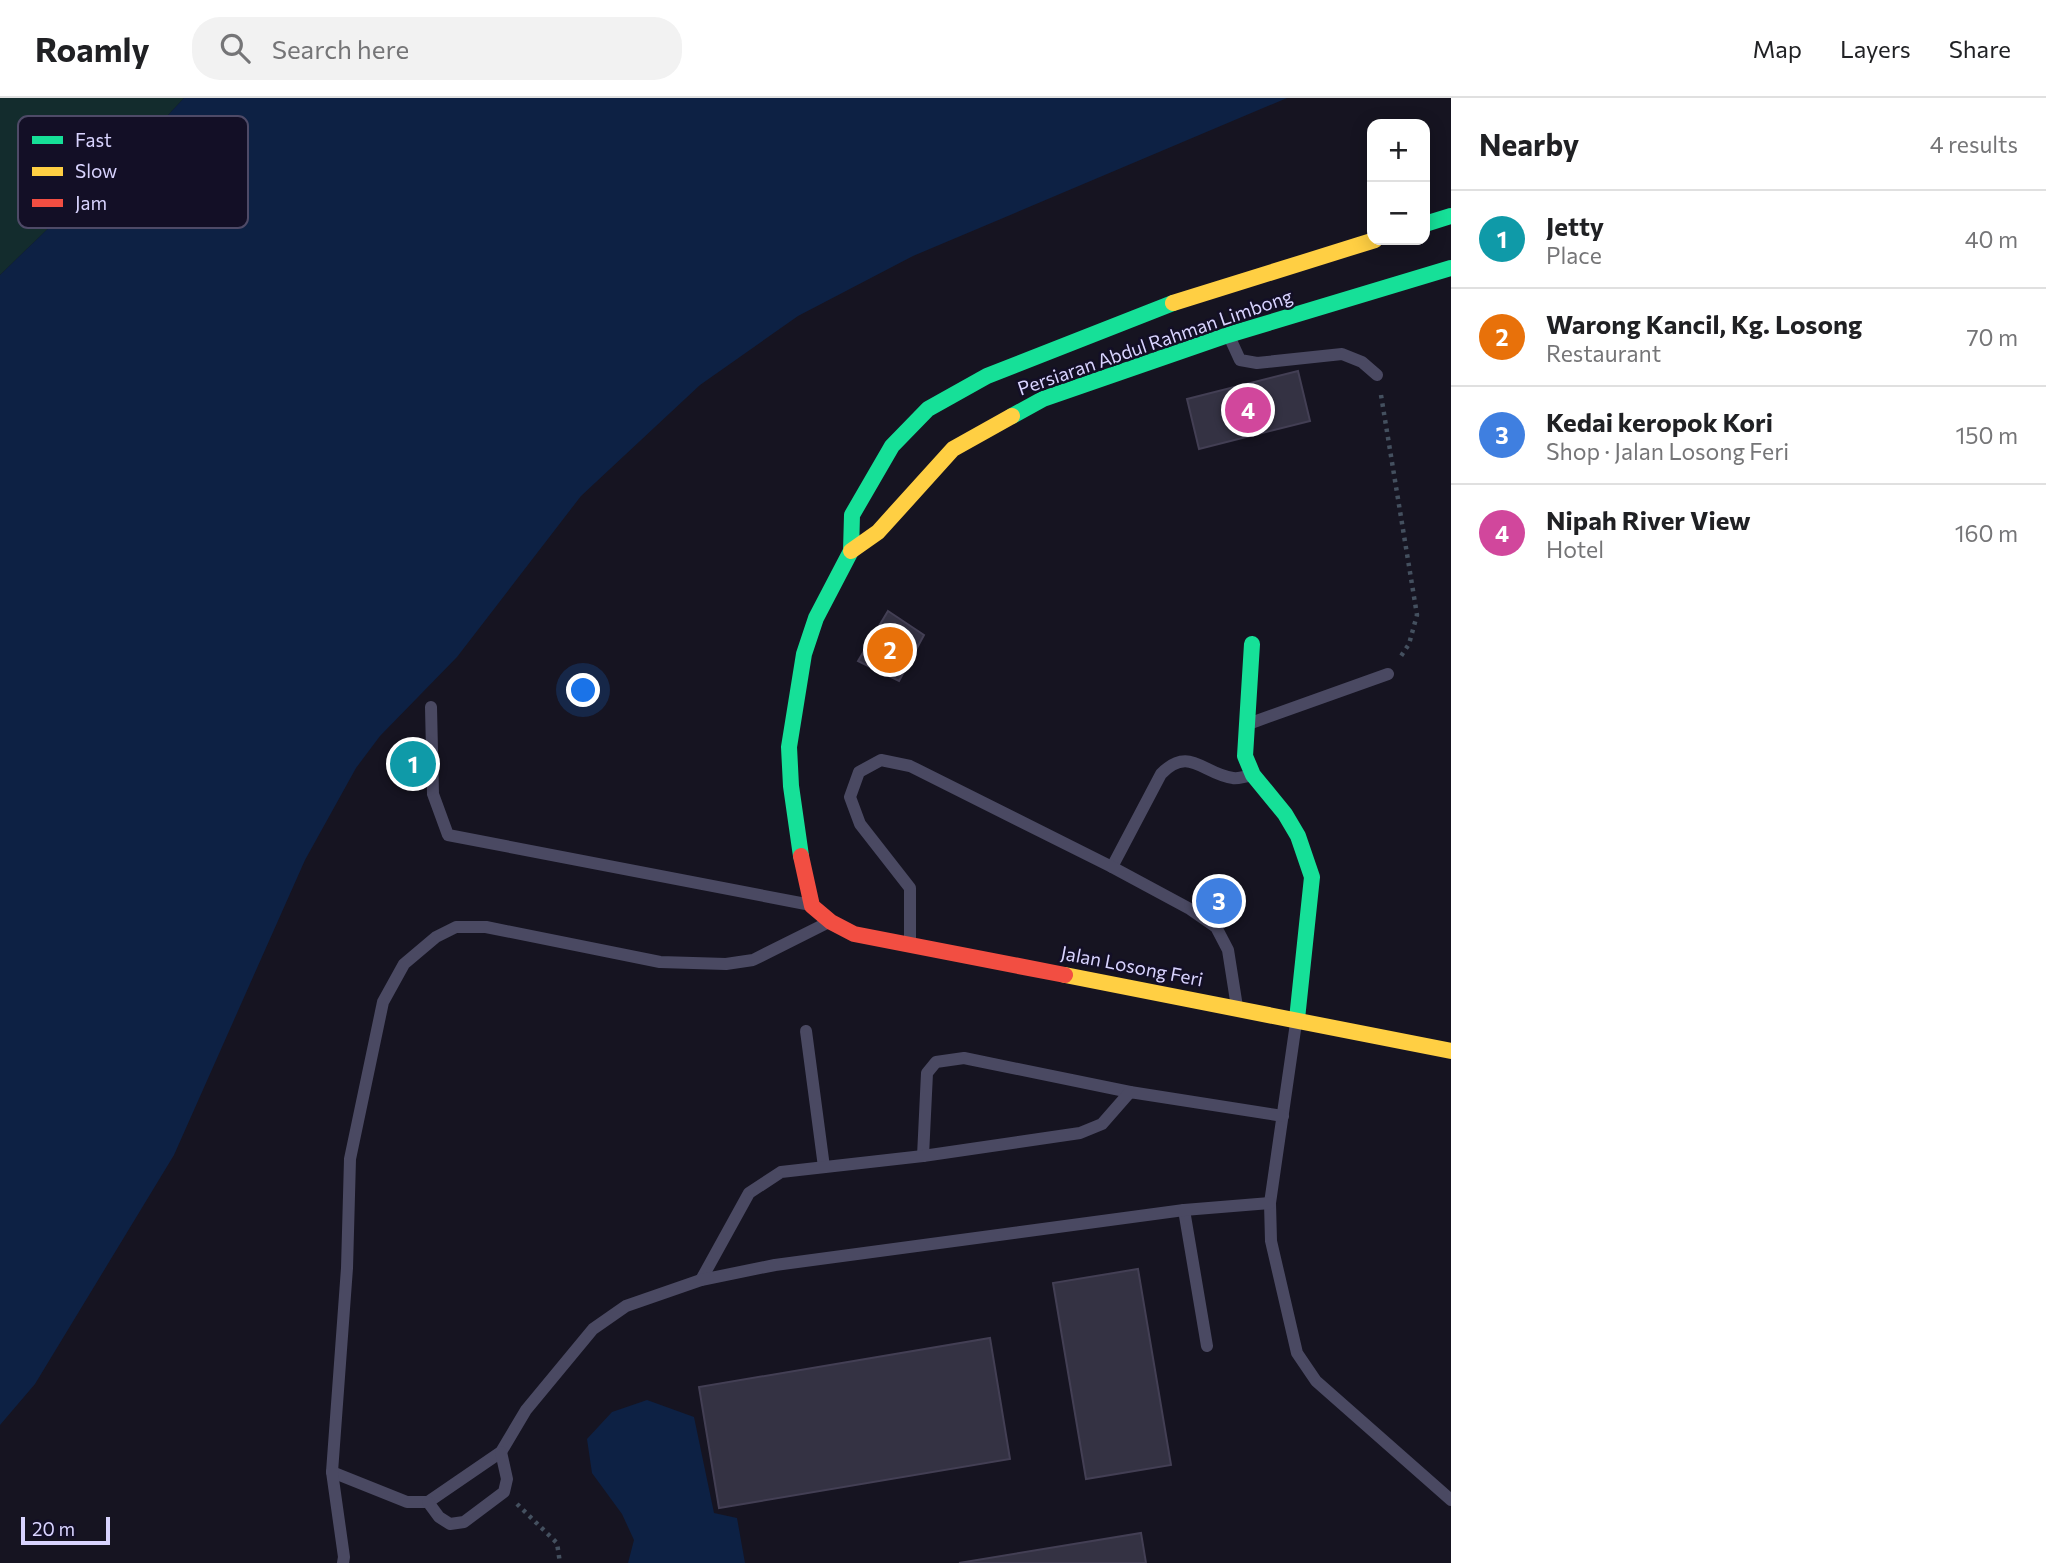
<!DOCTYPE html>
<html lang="en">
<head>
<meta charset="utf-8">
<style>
  body { margin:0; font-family:Commissioner,sans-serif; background:#f2f2f2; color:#202124 }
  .controls { position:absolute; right:21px; top:21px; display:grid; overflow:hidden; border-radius:14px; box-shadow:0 4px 18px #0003 }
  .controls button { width:63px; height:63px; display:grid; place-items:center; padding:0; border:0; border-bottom:2px solid #e0e0e0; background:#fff; color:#202124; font:35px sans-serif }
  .scale { position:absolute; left:21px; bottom:18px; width:89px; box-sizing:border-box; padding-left:7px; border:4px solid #d9d4ff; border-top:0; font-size:19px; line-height:24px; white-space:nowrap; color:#d9d4ff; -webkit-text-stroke:5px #130f26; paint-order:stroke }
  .you { position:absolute; left:584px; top:593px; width:24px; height:24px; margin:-18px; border:5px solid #fff; border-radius:50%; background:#1a73e8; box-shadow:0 0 0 10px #1a73e833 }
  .badge { display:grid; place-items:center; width:46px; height:46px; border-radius:50%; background:#2563eb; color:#fff; font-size:23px; font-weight:700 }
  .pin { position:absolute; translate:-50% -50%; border:4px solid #fff; box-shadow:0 2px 7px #0006 }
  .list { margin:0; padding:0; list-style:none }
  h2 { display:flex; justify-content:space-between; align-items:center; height:91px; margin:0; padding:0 28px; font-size:30px }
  h2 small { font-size:23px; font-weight:400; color:#757577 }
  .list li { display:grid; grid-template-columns:46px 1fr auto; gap:21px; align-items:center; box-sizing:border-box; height:98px; padding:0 28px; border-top:2px solid #e0e0e0 }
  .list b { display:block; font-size:26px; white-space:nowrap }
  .list p { margin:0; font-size:23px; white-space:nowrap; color:#757577 }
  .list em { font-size:23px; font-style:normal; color:#757577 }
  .icon { flex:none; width:38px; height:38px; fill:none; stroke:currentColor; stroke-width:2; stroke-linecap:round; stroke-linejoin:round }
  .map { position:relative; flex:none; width:1451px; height:1465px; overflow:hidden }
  header { display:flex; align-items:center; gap:42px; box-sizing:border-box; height:98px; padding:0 35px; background:#fff; border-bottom:2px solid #e0e0e0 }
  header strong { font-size:33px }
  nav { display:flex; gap:38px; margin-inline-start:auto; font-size:24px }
  .search { width:490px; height:63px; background:#f2f2f2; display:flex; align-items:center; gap:18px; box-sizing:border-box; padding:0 24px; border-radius:28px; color:#757577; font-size:26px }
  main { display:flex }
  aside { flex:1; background:#fff }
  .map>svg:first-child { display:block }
</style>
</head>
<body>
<header>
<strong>Roamly</strong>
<div class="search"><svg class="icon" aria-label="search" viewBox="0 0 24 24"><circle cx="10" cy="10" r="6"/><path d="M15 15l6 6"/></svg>Search here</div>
<nav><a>Map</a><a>Layers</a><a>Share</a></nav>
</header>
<main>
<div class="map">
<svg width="1451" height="1465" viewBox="0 0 1451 1465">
  <rect width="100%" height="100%" fill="#161421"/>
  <polygon fill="#132c2d" points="0,0 184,0 157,29 89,91 0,177"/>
  <g fill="#0d2144">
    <polygon points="184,0 1287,0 913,158 798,218 700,287 581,398 457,559 380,638 356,670 305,762 174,1057 35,1286 0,1327 0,177 89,91 157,29"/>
    <polygon points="647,1302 694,1319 714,1415 737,1420 745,1465 628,1465 634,1442 622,1416 592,1375 587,1341 612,1314"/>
  </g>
  <g fill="#343243" stroke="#433f54" stroke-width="2">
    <polygon points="1298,273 1310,323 1199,351 1187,301"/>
    <polygon points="888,513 924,537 899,583 858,563"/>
    <polygon points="1138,1171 1171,1367 1086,1381 1053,1185"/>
    <polygon points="990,1240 1010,1361 719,1410 699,1289"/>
    <polygon points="1141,1435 1146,1465 959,1465"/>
  </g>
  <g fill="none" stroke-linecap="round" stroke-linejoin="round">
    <g stroke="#44505f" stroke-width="4.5" stroke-dasharray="3.5 5" stroke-linecap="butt">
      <polyline points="1381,297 1417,517 1409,546 1399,561"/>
      <polyline points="517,1406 557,1445 560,1465"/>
    </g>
    <g stroke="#4a4962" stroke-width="12">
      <polyline points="1229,238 1240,262 1257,265 1342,256 1362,264 1377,277"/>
      <polyline points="431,609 433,696 448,737 811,807"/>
      <polyline points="1251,625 1388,576"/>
      <path d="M1112 769 1161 676C1189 647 1203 676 1233 680 1238 681 1245 678 1250 678"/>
      <polyline points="910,847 910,790 860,726 850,699 859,674 881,662 910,668 1112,769 1190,811 1216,829 1228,852 1237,909"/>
      <polyline points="1296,925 1270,1105 1271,1143 1297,1255 1316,1283 1451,1402"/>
      <polyline points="806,933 824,1069"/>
      <polyline points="923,1058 927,975 936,964 964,960 1130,994"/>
      <polyline points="1184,1112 1207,1248"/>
      <polyline points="701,1182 749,1095 781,1074 923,1058 1080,1035 1102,1026 1130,994 1283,1018"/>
      <polyline points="332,1374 407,1404 428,1404 501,1354 526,1312 593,1231 626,1208 701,1182 775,1167 1184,1112 1270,1105"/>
      <polyline points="428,1404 439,1419 450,1426 464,1424 504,1394 507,1381 501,1354"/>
      <polyline points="343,1465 344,1459 332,1374 347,1170 350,1061 383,904 404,866 436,839 456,829 486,829 660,864 726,866 753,862 827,825"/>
    </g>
    <g stroke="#16e098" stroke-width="16">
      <polyline points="1425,126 1451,118"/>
      <polyline points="1012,318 1043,301 1228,237 1451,170"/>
      <polyline points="1252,546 1245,658 1253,677 1285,716 1298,738 1312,779 1297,921"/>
      <polyline points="801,758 791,688 789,649 804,556 816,520 851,453 852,417 892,348 928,311 987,278 1173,205"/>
    </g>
    <g stroke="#ffcf43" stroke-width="16">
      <polyline points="1173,205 1375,142"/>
      <polyline points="851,453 878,434 953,351 1012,318"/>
      <polyline points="1065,877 1451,953"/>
    </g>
    <polyline stroke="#f24e42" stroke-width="16" points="801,758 812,808 831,824 854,836 1065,877"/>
  </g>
  <g text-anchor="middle" stroke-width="5" stroke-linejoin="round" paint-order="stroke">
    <g font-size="19" fill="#d9d4ff" stroke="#130f26">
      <text transform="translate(1155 244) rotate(-19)" y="7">Persiaran Abdul Rahman Limbong</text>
      <text transform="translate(1132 868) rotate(11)" y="7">Jalan Losong Feri</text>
    </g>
  </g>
  <rect x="18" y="18" width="230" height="112" rx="10" fill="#130f26" stroke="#4e4a67" stroke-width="2"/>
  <rect x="32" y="38" width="31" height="8" fill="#16e098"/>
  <rect x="32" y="69" width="31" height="9" fill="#ffcf43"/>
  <rect x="32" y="101" width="31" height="8" fill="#f24e42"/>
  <g font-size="19" fill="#d9d4ff">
    <text x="75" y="49">Fast</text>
    <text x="75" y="80">Slow</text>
    <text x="75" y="112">Jam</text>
  </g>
</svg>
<div class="controls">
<button>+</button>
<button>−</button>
</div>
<div class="scale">20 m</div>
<div class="you"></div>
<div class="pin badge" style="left:413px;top:666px;background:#0f9aa8">1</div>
<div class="pin badge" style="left:890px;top:552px;background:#e8710a">2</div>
<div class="pin badge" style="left:1219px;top:803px;background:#3f7fe0">3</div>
<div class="pin badge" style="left:1248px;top:312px;background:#d1479c">4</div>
</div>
<aside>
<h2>Nearby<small>4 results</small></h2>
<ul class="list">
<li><span class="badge" style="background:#0f9aa8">1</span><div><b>Jetty</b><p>Place</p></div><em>40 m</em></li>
<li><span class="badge" style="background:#e8710a">2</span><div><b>Warong Kancil, Kg. Losong</b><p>Restaurant</p></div><em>70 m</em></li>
<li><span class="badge" style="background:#3f7fe0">3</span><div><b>Kedai keropok Kori</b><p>Shop · Jalan Losong Feri</p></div><em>150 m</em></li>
<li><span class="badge" style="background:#d1479c">4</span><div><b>Nipah River View</b><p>Hotel</p></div><em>160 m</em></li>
</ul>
</aside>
</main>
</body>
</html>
